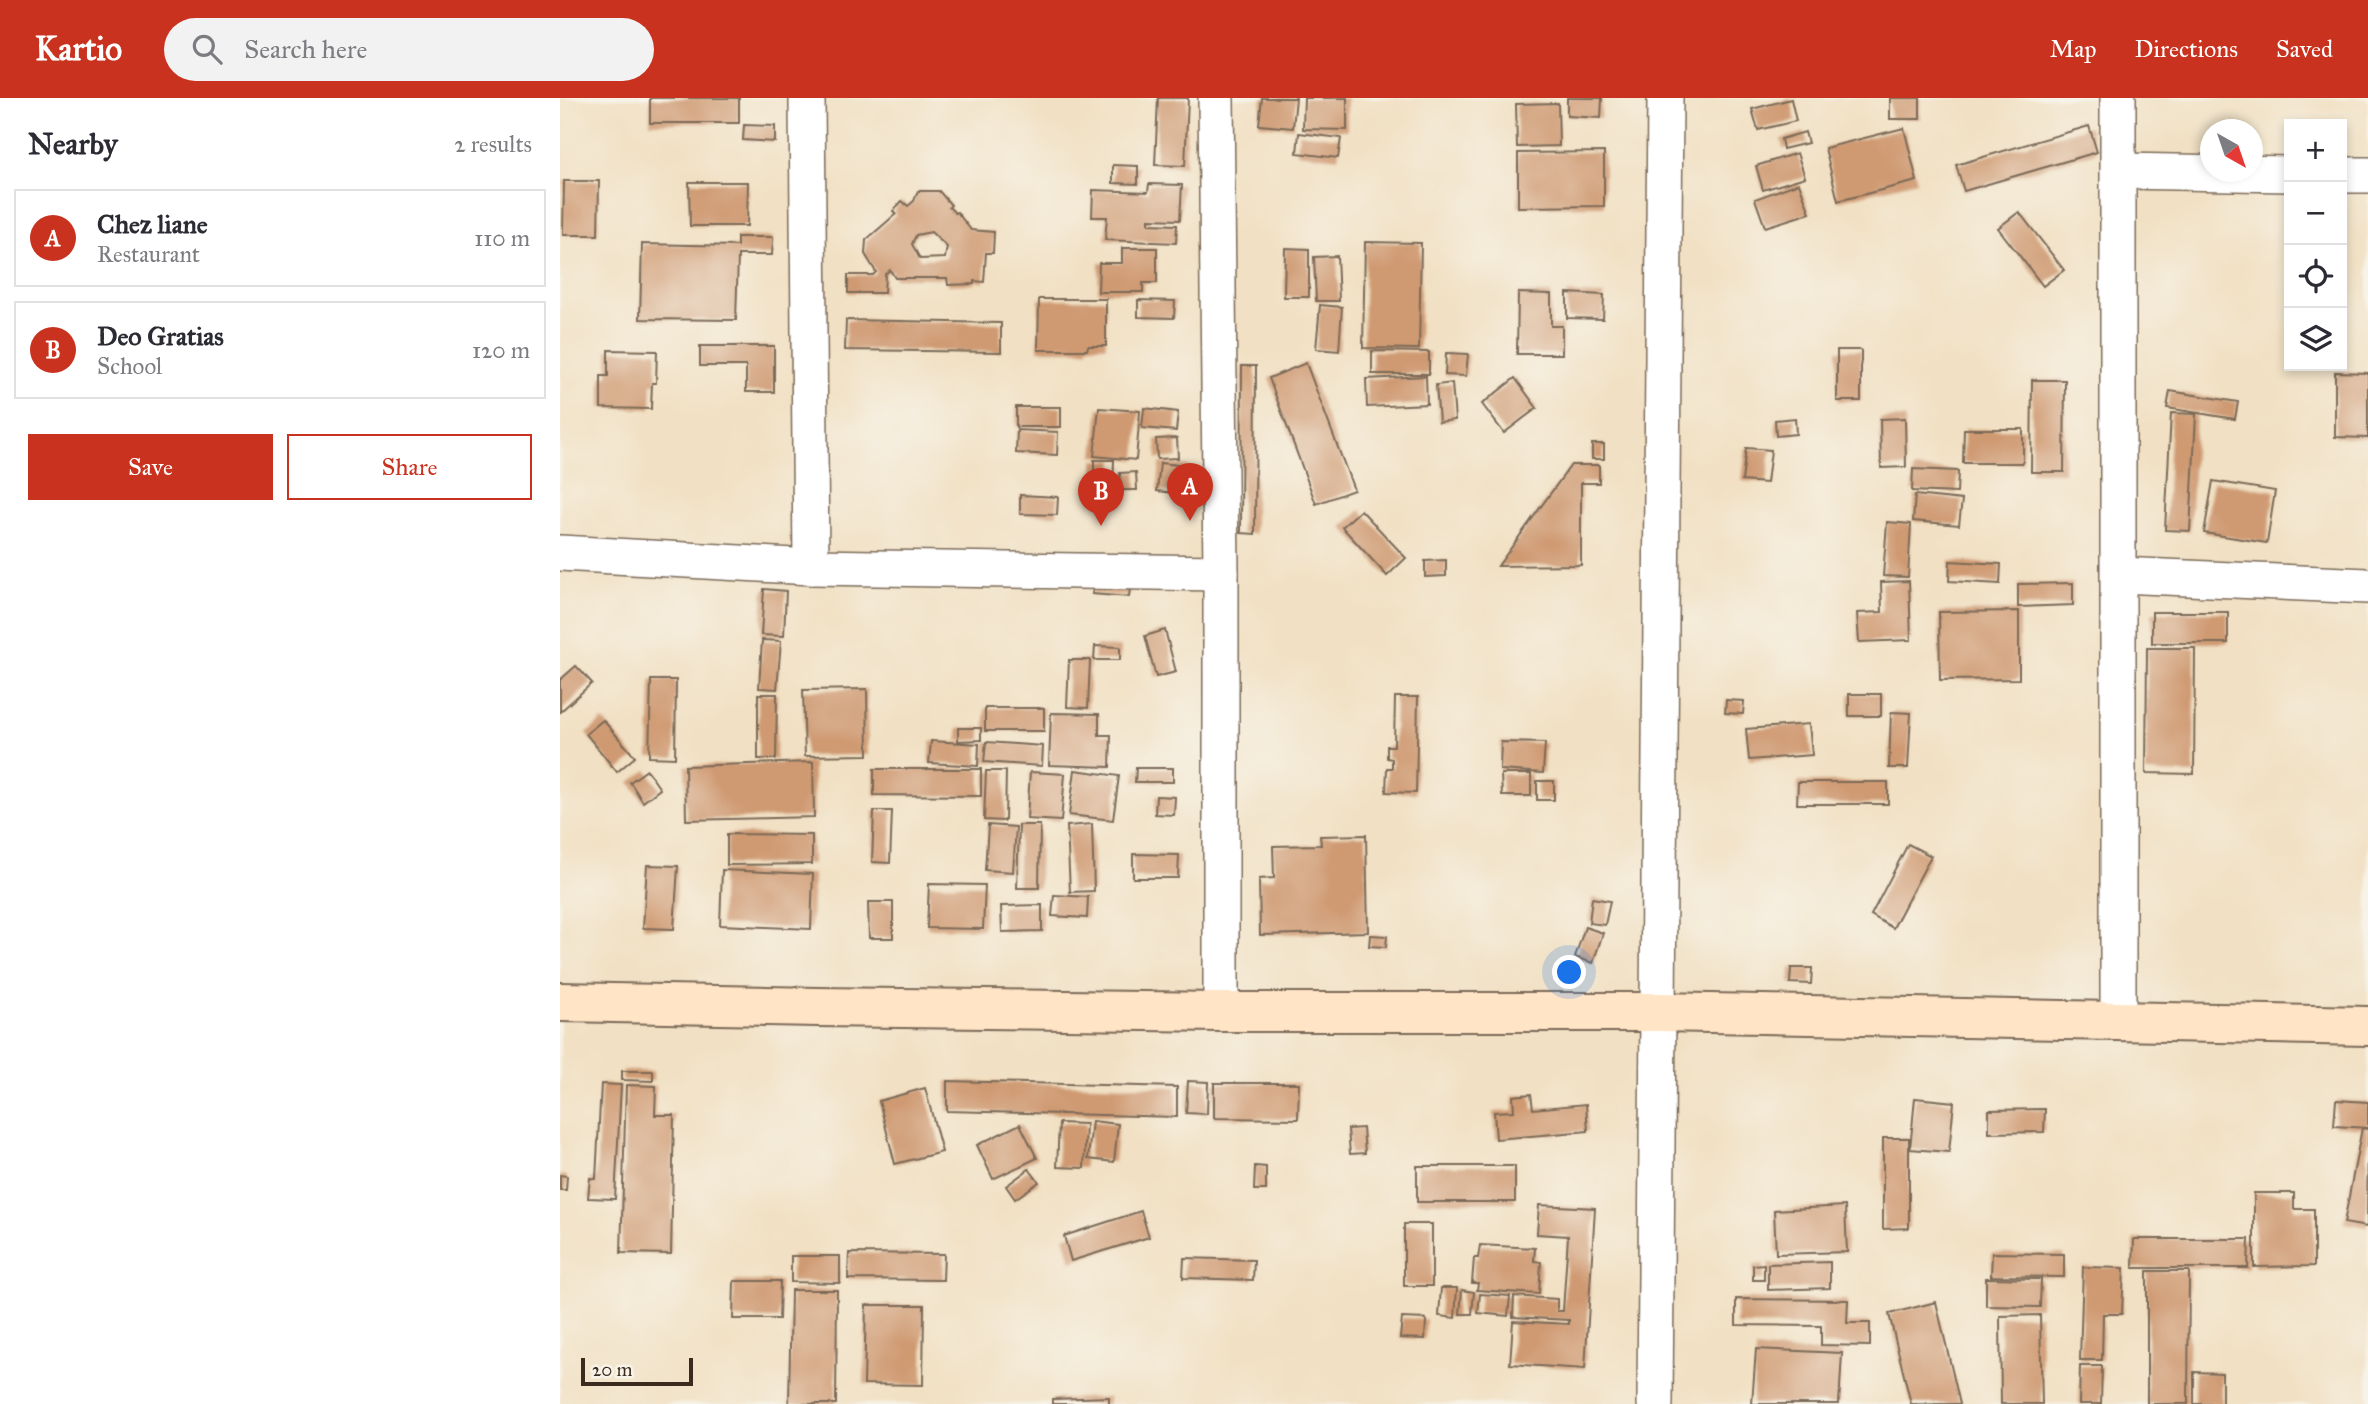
<!DOCTYPE html>
<html lang="en">
<head>
<meta charset="utf-8">
<style>
  body { margin:0; font-family:"IM FELL Great Primer",serif; background:#f2f2f3; color:#2b2b33 }
  .controls { position:absolute; right:21px; top:21px; display:grid; overflow:hidden; border-radius:0px; box-shadow:0 4px 10px #0003 }
  .controls button { width:63px; height:63px; display:grid; place-items:center; padding:0; border:0; border-bottom:2px solid #e1e1e2; background:#fff; color:#2b2b33; font:35px sans-serif }
  .compass { position:absolute; left:1640px; top:21px; width:63px; height:63px; border-radius:50%; background:#fff; box-shadow:0 4px 10px #0003; rotate:140deg }
  .scale { position:absolute; left:21px; bottom:18px; width:112px; box-sizing:border-box; padding-left:7px; border:4px solid #3b2a1e; border-top:0; font-size:19px; line-height:24px; white-space:nowrap; color:#3b2a1e; -webkit-text-stroke:5px #f7f3e8; paint-order:stroke }
  .you { position:absolute; left:1010px; top:875px; width:24px; height:24px; margin:-18px; border:5px solid #fff; border-radius:50%; background:#1a73e8; box-shadow:0 0 0 10px #1a73e833 }
  .badge { display:grid; place-items:center; width:46px; height:46px; border-radius:50%; background:#c8321e; color:#fff; font-size:23px; font-weight:700 }
  .pin { position:absolute; translate:-50% -58px; filter:drop-shadow(0 2px 4px #0008) }
  .pin::after { content:''; position:absolute; top:37px; width:24px; height:21px; background:inherit; clip-path:polygon(0 0,100% 0,50% 100%) }
  .list { margin:0; padding:0; list-style:none }
  h2 { display:flex; justify-content:space-between; align-items:center; height:91px; margin:0; padding:0 28px; font-size:30px }
  h2 small { font-size:23px; font-weight:400; color:#7c7c81 }
  .list li { display:grid; grid-template-columns:46px 1fr auto; gap:21px; align-items:center; box-sizing:border-box; height:98px; margin:0 14px 14px; padding:0 14px; border:2px solid #e1e1e2; border-radius:0px }
  .list b { display:block; font-size:26px; white-space:nowrap }
  .list p { margin:0; font-size:23px; white-space:nowrap; color:#7c7c81 }
  .list em { font-size:23px; font-style:normal; color:#7c7c81 }
  .actions { display:flex; gap:14px; padding:21px 28px }
  .actions a { flex:1; padding:16px 0; border:2px solid #c8321e; border-radius:0px; text-align:center; font-size:24px; color:#c8321e }
  .actions .main { background:#c8321e; color:#fff }
  .icon { flex:none; width:38px; height:38px; fill:none; stroke:currentColor; stroke-width:2; stroke-linecap:round; stroke-linejoin:round }
  .map { position:relative; flex:none; width:1808px; height:1306px; overflow:hidden }
  header { display:flex; align-items:center; gap:42px; box-sizing:border-box; height:98px; padding:0 35px; background:#c8321e; color:#fff }
  header strong { font-size:33px }
  nav { display:flex; gap:38px; margin-inline-start:auto; font-size:24px }
  .search { width:490px; height:63px; background:#f2f2f3; display:flex; align-items:center; gap:18px; box-sizing:border-box; padding:0 24px; border-radius:38px; color:#7c7c81; font-size:26px }
  main { display:flex }
  aside { flex:1; background:#fff }
  .map>svg:first-child { display:block }
</style>
</head>
<body>
<header>
<strong>Kartio</strong>
<div class="search"><svg class="icon" aria-label="search" viewBox="0 0 24 24"><circle cx="10" cy="10" r="6"/><path d="M15 15l6 6"/></svg>Search here</div>
<nav><a>Map</a><a>Directions</a><a>Saved</a></nav>
</header>
<main>
<aside>
<h2>Nearby<small>2 results</small></h2>
<ul class="list">
<li><span class="badge">A</span><div><b>Chez liane</b><p>Restaurant</p></div><em>110 m</em></li>
<li><span class="badge">B</span><div><b>Deo Gratias</b><p>School</p></div><em>120 m</em></li>
</ul>
<div class="actions"><a class="main">Save</a><a>Share</a></div>
</aside>
<div class="map">
<svg width="1808" height="1306" viewBox="0 0 1808 1306">
  <rect width="100%" height="100%" fill="#f7f3e8"/>
  <filter id="ink" filterUnits="userSpaceOnUse"><feTurbulence type="fractalNoise" baseFrequency=".0143" numOctaves="2"/><feDisplacementMap in="SourceGraphic" scale="14" xChannelSelector="R" yChannelSelector="G"/><feConvolveMatrix kernelMatrix="1 2 1 2 8 2 1 2 1" color-interpolation-filters="sRGB"/></filter>
  <filter id="wash" filterUnits="userSpaceOnUse"><feTurbulence type="fractalNoise" baseFrequency=".00686" numOctaves="4" result="noise"/><feDisplacementMap in="SourceGraphic" scale="28" xChannelSelector="R" yChannelSelector="G"/><feGaussianBlur stdDeviation="1.57" result="paint"/><feColorMatrix in="noise" values="0 0 0 0 0 0 0 0 0 0 0 0 0 0 0 0 0 1.4 0 .05"/><feComposite in="paint" operator="in"/></filter>
  <g filter="url(#wash)">
    <rect width="100%" height="100%" fill="#f1e0c3"/>
    <g id="blocks">
      <g fill="#cf9a72" fill-rule="evenodd">
        <rect x="90" y="0" width="89" height="25"/>
        <polygon points="598,0 628,0 625,68 595,67"/>
        <polygon points="702,0 736,0 733,30 699,27"/>
        <polygon points="744,0 787,0 787,32 743,31"/>
        <polygon points="1007,0 1042,0 1041,20 1007,18"/>
        <rect x="1330" y="0" width="30" height="21"/>
        <polygon points="1231,1 1236,23 1198,32 1192,11"/>
        <polygon points="998,5 999,48 957,49 956,6"/>
        <polygon points="184,27 215,28 215,44 183,42"/>
        <polygon points="1529,28 1537,54 1404,93 1396,67"/>
        <polygon points="1344,30 1357,83 1278,103 1265,50"/>
        <polygon points="1245,34 1248,45 1223,51 1221,41"/>
        <polygon points="739,35 781,40 778,60 737,55"/>
        <polygon points="1044,54 1044,108 958,109 958,55"/>
        <polygon points="1237,55 1245,79 1203,92 1196,68"/>
        <polygon points="553,67 578,68 578,86 553,85"/>
        <polygon points="4,83 39,83 38,137 3,137"/>
        <polygon points="129,84 188,84 187,128 130,128"/>
        <polygon points="1239,85 1250,115 1205,129 1195,101"/>
        <polygon points="589,86 622,87 620,122 589,121 589,126 617,127 616,145 545,142 547,119 532,119 533,92 588,94"/>
        <path d="M358 93H379L391 107 389 109 395 115 397 114 411 132 434 134 433 155H426L424 184 414 183V186L388 187 387 180H335L330 172 325 176 324 195H288V177H313L316 174 305 156 306 142 336 116 333 113 342 103 348 108 354 103ZM371 134 387 149 385 160 360 161 352 146 356 137Z"/>
        <polygon points="1459,114 1504,172 1483,188 1438,130"/>
        <polygon points="177,139 213,139 212,157 178,157 176,222 80,221 82,146 177,148"/>
        <polygon points="805,144 861,145 859,251 803,250"/>
        <polygon points="562,150 597,150 597,185 583,185 583,194 538,194 539,165 562,165"/>
        <polygon points="725,150 749,151 749,199 724,199"/>
        <polygon points="777,158 779,203 756,203 754,159"/>
        <polygon points="958,195 991,196 991,228 1002,228 1002,256 957,256"/>
        <polygon points="1007,195 1044,197 1043,221 1007,220"/>
        <polygon points="479,201 546,201 546,248 528,248 527,252 478,252"/>
        <polygon points="578,202 615,203 614,220 578,219"/>
        <polygon points="760,207 782,209 779,253 756,251"/>
        <polygon points="286,222 441,225 441,254 285,252"/>
        <polygon points="140,248 214,248 214,294 186,294 186,268 140,268"/>
        <polygon points="48,252 97,253 96,285 92,285 91,311 41,310 41,278 48,278"/>
        <rect x="1277" y="252" width="24" height="51"/>
        <polygon points="812,253 869,254 869,276 812,276"/>
        <polygon points="886,255 908,256 906,278 885,277"/>
        <polygon points="746,265 794,392 756,406 709,280"/>
        <polygon points="682,268 696,268 695,436 681,435"/>
        <polygon points="1775,274 1808,275 1808,340 1775,339"/>
        <polygon points="866,278 867,306 807,309 806,281"/>
        <polygon points="955,280 977,310 944,335 922,306"/>
        <polygon points="1472,282 1505,282 1504,374 1471,374"/>
        <polygon points="892,285 895,322 879,324 876,287"/>
        <polygon points="1610,293 1678,304 1675,321 1607,310"/>
        <rect x="456" y="309" width="45" height="20"/>
        <polygon points="539,310 580,313 576,362 534,358"/>
        <polygon points="584,310 618,314 616,333 582,330"/>
        <polygon points="1611,315 1636,316 1630,433 1605,432"/>
        <polygon points="1235,320 1236,336 1216,338 1215,322"/>
        <polygon points="1345,320 1346,369 1321,370 1320,321"/>
        <polygon points="1404,331 1463,331 1463,365 1403,365"/>
        <polygon points="457,332 498,334 497,357 456,355"/>
        <polygon points="617,340 618,360 597,361 596,341"/>
        <rect x="1032" y="346" width="12" height="15"/>
        <polygon points="1186,350 1211,352 1207,385 1182,383"/>
        <polygon points="534,362 554,362 553,393 534,392"/>
        <polygon points="600,365 629,368 626,396 597,393"/>
        <polygon points="1011,367 1039,367 1039,385 1021,385 1021,467 938,468"/>
        <polygon points="1353,371 1398,373 1397,395 1352,393"/>
        <polygon points="576,374 577,392 561,392 560,375"/>
        <polygon points="1653,383 1715,393 1707,445 1644,435"/>
        <polygon points="460,397 498,399 497,417 460,416"/>
        <polygon points="1355,397 1402,402 1399,427 1353,423"/>
        <polygon points="801,412 846,460 827,478 782,429"/>
        <polygon points="1327,424 1351,426 1348,479 1323,478"/>
        <polygon points="886,462 886,478 865,479 865,463"/>
        <polygon points="1390,463 1441,466 1440,486 1389,483"/>
        <polygon points="1349,483 1351,542 1299,544 1297,515 1322,514 1321,484"/>
        <polygon points="1513,485 1513,507 1458,509 1458,486"/>
        <polygon points="534,486 570,489 569,499 532,496"/>
        <polygon points="204,491 226,493 224,538 201,537"/>
        <polygon points="1459,513 1459,581 1380,582 1379,514"/>
        <rect x="1592" y="514" width="76" height="31"/>
        <polygon points="605,532 616,574 596,579 585,538"/>
        <polygon points="202,542 221,543 217,591 199,590"/>
        <polygon points="535,548 560,549 560,562 534,562"/>
        <polygon points="1587,550 1635,550 1634,676 1586,675"/>
        <polygon points="509,562 530,562 528,610 507,609"/>
        <polygon points="16,568 32,585 0,614 0,582"/>
        <polygon points="91,582 116,582 115,660 89,659"/>
        <polygon points="307,591 308,657 245,658 243,592"/>
        <polygon points="198,596 217,596 216,661 198,661"/>
        <rect x="1289" y="596" width="32" height="22"/>
        <polygon points="835,599 858,599 856,695 826,694 827,670 832,670 832,661 827,660 827,648 834,648"/>
        <polygon points="1166,602 1184,603 1183,616 1165,615"/>
        <rect x="425" y="610" width="59" height="23"/>
        <polygon points="1331,614 1351,615 1348,670 1329,670"/>
        <polygon points="491,615 539,616 539,637 551,637 550,669 489,667"/>
        <polygon points="43,622 75,659 57,674 26,636"/>
        <polygon points="1249,626 1252,657 1189,662 1186,631"/>
        <polygon points="398,630 421,630 421,642 398,643"/>
        <polygon points="371,643 419,646 418,668 369,665"/>
        <polygon points="426,644 483,648 482,668 424,664"/>
        <polygon points="941,644 985,645 983,675 940,672"/>
        <polygon points="253,664 254,719 126,722 125,668"/>
        <polygon points="576,670 613,670 613,684 575,684"/>
        <polygon points="314,671 421,671 421,698 314,697"/>
        <polygon points="87,672 100,691 83,704 70,684"/>
        <polygon points="515,672 559,678 553,722 509,717"/>
        <polygon points="426,673 446,673 445,723 424,722"/>
        <polygon points="470,674 505,676 501,723 467,721"/>
        <polygon points="941,676 971,676 971,698 942,698"/>
        <rect x="977" y="683" width="17" height="19"/>
        <polygon points="1238,684 1328,684 1328,706 1237,706"/>
        <polygon points="596,698 615,699 614,717 595,716"/>
        <polygon points="314,713 332,713 330,765 312,764"/>
        <polygon points="532,726 534,793 510,794 507,728"/>
        <polygon points="428,727 456,729 453,774 425,772"/>
        <polygon points="459,727 480,727 479,790 457,790"/>
        <polygon points="167,736 252,737 252,766 167,767"/>
        <polygon points="806,737 808,834 700,837 699,781 714,780 713,748 761,747 760,738"/>
        <polygon points="1348,746 1371,758 1333,830 1311,817"/>
        <polygon points="573,756 619,757 618,780 573,780"/>
        <polygon points="87,767 118,768 114,831 83,830"/>
        <polygon points="162,772 253,776 251,831 160,827"/>
        <polygon points="369,786 425,787 423,831 367,830"/>
        <polygon points="494,797 528,799 527,820 492,818"/>
        <polygon points="1032,800 1050,803 1045,827 1029,825"/>
        <polygon points="308,804 333,804 333,840 309,840"/>
        <polygon points="482,807 482,833 442,834 441,808"/>
        <polygon points="1025,829 1043,835 1033,865 1015,859"/>
        <polygon points="810,837 827,838 826,849 809,848"/>
        <polygon points="1231,870 1252,870 1251,886 1230,885"/>
        <polygon points="62,973 93,973 93,983 62,982"/>
        <polygon points="387,983 617,989 617,1019 387,1013"/>
        <polygon points="628,983 648,984 647,1016 626,1015"/>
        <polygon points="654,985 739,985 738,1021 654,1020"/>
        <polygon points="41,986 61,987 55,1101 28,1100 30,1080 36,1081"/>
        <polygon points="66,987 96,988 95,1017 114,1017 111,1156 61,1155"/>
        <polygon points="365,990 382,1054 335,1066 319,1003"/>
        <polygon points="971,996 973,1011 1026,1006 1028,1033 936,1041 934,1014 954,1013 953,998"/>
        <polygon points="1355,1000 1394,1004 1389,1054 1350,1051"/>
        <polygon points="1776,1002 1808,1004 1808,1030 1774,1028"/>
        <polygon points="1485,1011 1484,1034 1429,1035 1429,1012"/>
        <polygon points="532,1023 558,1026 554,1064 528,1061"/>
        <polygon points="499,1025 526,1026 524,1070 497,1069"/>
        <polygon points="460,1026 477,1060 433,1081 417,1047"/>
        <polygon points="803,1030 805,1055 790,1056 788,1031"/>
        <polygon points="1802,1030 1808,1031 1807,1129 1784,1125"/>
        <polygon points="1323,1040 1349,1040 1349,1130 1323,1131"/>
        <polygon points="695,1068 706,1069 706,1092 694,1092"/>
        <rect x="857" y="1068" width="98" height="36"/>
        <polygon points="469,1071 479,1084 455,1101 446,1088"/>
        <polygon points="0,1077 7,1078 6,1092 0,1092"/>
        <polygon points="1694,1095 1734,1095 1734,1111 1754,1111 1754,1168 1694,1169"/>
        <polygon points="979,1107 1035,1110 1025,1271 950,1266 953,1223 1009,1226 1009,1222 953,1219 954,1198 997,1201 997,1213 1003,1213 1008,1138 977,1136"/>
        <polygon points="1285,1108 1287,1154 1216,1156 1214,1112"/>
        <polygon points="581,1113 589,1139 511,1163 504,1138"/>
        <rect x="844" y="1126" width="28" height="62"/>
        <polygon points="1574,1141 1689,1141 1688,1170 1573,1170"/>
        <polygon points="920,1147 975,1150 974,1163 981,1164 979,1196 917,1192 918,1185 912,1185 914,1160 918,1160"/>
        <polygon points="289,1155 384,1156 383,1182 288,1181"/>
        <polygon points="1432,1155 1504,1156 1504,1179 1431,1178"/>
        <polygon points="231,1158 280,1158 280,1185 231,1184"/>
        <polygon points="624,1160 694,1162 693,1182 623,1180"/>
        <polygon points="1270,1164 1270,1190 1208,1192 1208,1166"/>
        <polygon points="1204,1166 1204,1182 1193,1182 1193,1167"/>
        <polygon points="1523,1169 1564,1170 1562,1216 1543,1216 1542,1262 1520,1262"/>
        <polygon points="1587,1173 1629,1173 1628,1306 1587,1306"/>
        <polygon points="1426,1180 1481,1181 1480,1209 1426,1208"/>
        <polygon points="174,1183 220,1183 219,1221 173,1221"/>
        <polygon points="881,1190 897,1190 895,1220 879,1218"/>
        <polygon points="231,1192 277,1192 276,1306 229,1306"/>
        <polygon points="902,1192 914,1194 912,1216 900,1216"/>
        <polygon points="920,1196 950,1198 948,1218 918,1215"/>
        <polygon points="1176,1201 1288,1202 1287,1225 1310,1225 1310,1248 1261,1247 1261,1228 1176,1227"/>
        <polygon points="1376,1204 1400,1306 1351,1306 1329,1216"/>
        <polygon points="306,1207 364,1207 363,1287 304,1286"/>
        <polygon points="1480,1217 1482,1306 1441,1306 1440,1218"/>
        <polygon points="842,1220 866,1221 865,1241 840,1240"/>
        <polygon points="1196,1251 1282,1255 1279,1306 1192,1306"/>
        <polygon points="1520,1268 1542,1268 1541,1306 1519,1306"/>
        <polygon points="1634,1274 1662,1275 1662,1306 1634,1306"/>
        <polygon points="549,1299 549,1306 492,1306 492,1301"/>
      </g>
    </g>
  </g>
  <g filter="url(#ink)">
    <use href="#blocks" fill-opacity="0" stroke="#7b6a58" stroke-width="2"/>
    <g fill="none" stroke-linecap="round" stroke-linejoin="round">
      <g stroke="#7b6a58" stroke-width="38">
        <g id="street">
          <polyline points="247,0 251,469"/>
          <polyline points="656,0 661,475 661,914"/>
          <polyline points="1558,0 1558,924"/>
          <polyline points="1559,73 1729,76"/>
          <polyline points="1782,77 1808,77"/>
          <polyline points="0,455 251,469 661,475"/>
          <polyline points="1559,477 1808,488"/>
          <polyline points="1095,1306 1105,0"/>
        </g>
      </g>
      <g stroke="#7b6a58" stroke-width="42">
        <polyline id="secondary" points="0,904 258,909 661,914 1098,914 1808,928"/>
      </g>
      <use href="#street" stroke="#fff" stroke-width="35"/>
      <use href="#secondary" stroke="#ffe4c6" stroke-width="38"/>
    </g>
  </g>
</svg>
<div class="controls">
<button>+</button>
<button>−</button>
<button><svg class="icon" aria-label="locate" viewBox="0 0 24 24"><circle cx="12" cy="12" r="6"/><path d="M12 2v4M12 18v4M2 12h4M18 12h4"/></svg></button>
<button><svg class="icon" aria-label="layers" viewBox="0 0 24 24"><path d="M12 4l9 5-9 5-9-5zM3 14l9 5 9-5"/></svg></button>
</div>
<svg class="compass" viewBox="-18 -18 36 36"><path d="M0-13l5 13h-10z" fill="#e53935"/><path d="M0 13l5-13h-10z" fill="#7c7c81"/></svg>
<div class="scale">20 m</div>
<div class="you"></div>
<div class="pin badge" style="left:630px;top:423px">A</div>
<div class="pin badge" style="left:541px;top:428px">B</div>
</div>
</main>
</body>
</html>
